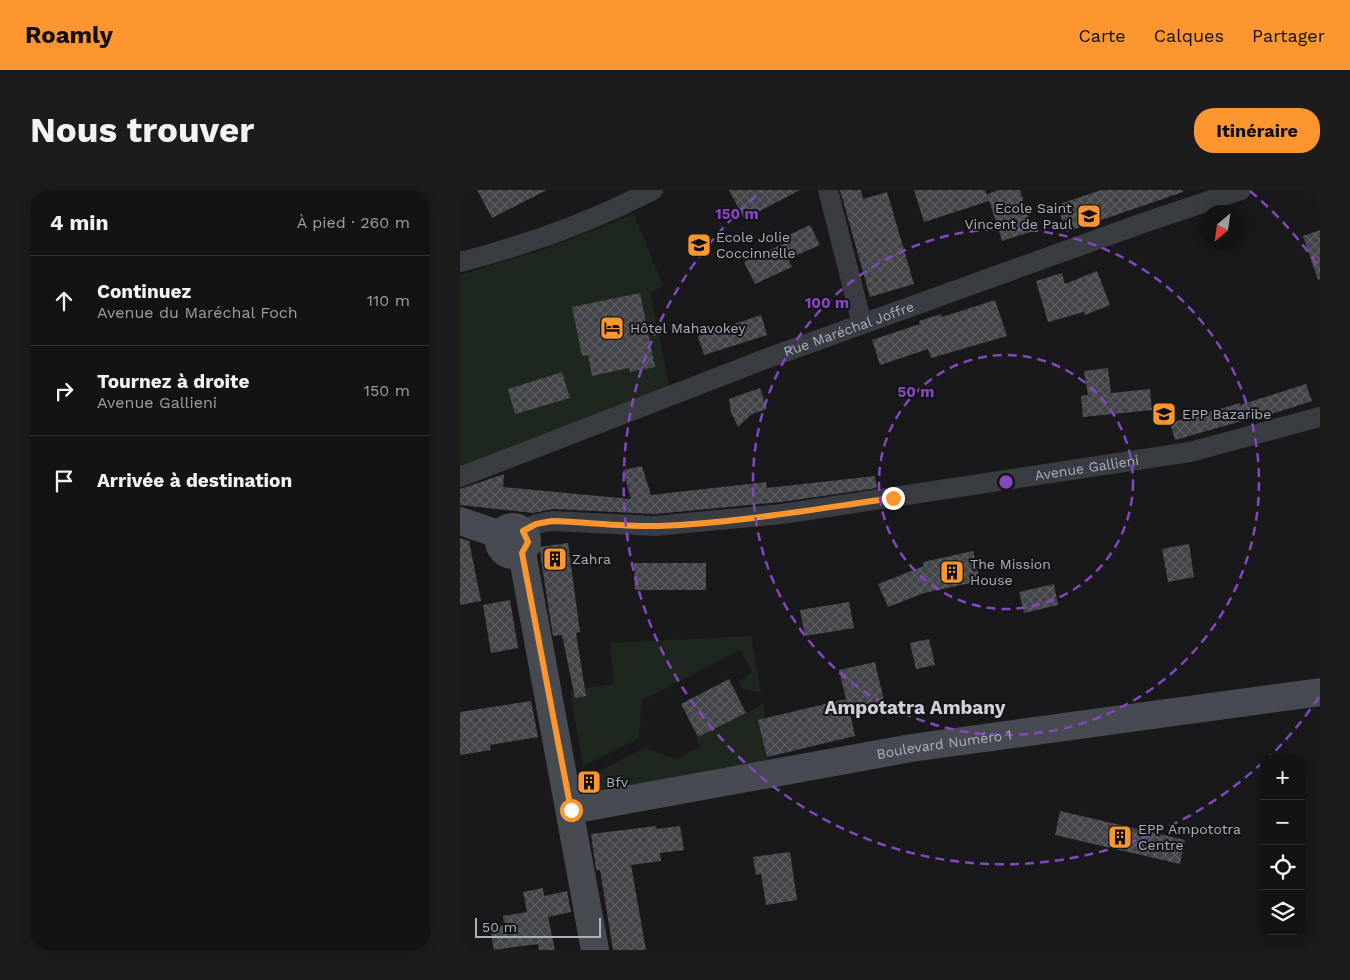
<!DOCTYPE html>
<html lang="fr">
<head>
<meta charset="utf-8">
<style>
  body { margin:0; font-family:"Work Sans",sans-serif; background:#1c1c1d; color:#f1f3f6 }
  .controls { position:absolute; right:15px; bottom:15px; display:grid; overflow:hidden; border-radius:10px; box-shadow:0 2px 12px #0003 }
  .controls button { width:45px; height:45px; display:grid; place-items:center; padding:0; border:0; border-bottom:1px solid #323234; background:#131314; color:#f1f3f6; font:25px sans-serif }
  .compass { position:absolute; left:740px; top:15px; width:45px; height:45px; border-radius:50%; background:#131314; box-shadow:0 2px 12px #0003; rotate:209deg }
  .scale { position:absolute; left:15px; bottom:12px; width:126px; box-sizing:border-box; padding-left:5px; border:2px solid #aab2bc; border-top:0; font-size:14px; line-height:18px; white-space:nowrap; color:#aab2bc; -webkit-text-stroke:4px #141416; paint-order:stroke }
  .stop { position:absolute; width:15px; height:15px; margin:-11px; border:4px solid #fd962f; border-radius:50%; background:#fff }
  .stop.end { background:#fd962f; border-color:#fff; box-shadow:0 1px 5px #0008 }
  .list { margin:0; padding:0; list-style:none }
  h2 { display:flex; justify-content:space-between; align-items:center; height:65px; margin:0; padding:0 20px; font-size:21px }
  h2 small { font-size:16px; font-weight:400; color:#9d9ea0 }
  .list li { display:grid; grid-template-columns:32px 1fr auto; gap:15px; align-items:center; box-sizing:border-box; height:90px; padding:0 20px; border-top:1px solid #323234 }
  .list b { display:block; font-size:19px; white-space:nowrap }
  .list p { margin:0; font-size:16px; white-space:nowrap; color:#9d9ea0 }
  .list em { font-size:16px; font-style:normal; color:#9d9ea0 }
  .icon { flex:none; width:28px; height:28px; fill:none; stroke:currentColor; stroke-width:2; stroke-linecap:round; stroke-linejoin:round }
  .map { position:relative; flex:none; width:860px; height:760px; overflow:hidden; border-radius:20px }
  header { display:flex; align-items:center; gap:30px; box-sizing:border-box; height:70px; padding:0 25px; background:#fd962f; color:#111 }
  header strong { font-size:24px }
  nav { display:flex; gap:28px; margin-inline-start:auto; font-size:18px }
  .intro { display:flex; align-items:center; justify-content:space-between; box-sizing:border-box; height:120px; padding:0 30px }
  h1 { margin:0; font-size:35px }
  .button { padding:12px 22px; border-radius:20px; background:#fd962f; color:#111; font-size:18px; font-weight:700 }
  main { display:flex; gap:30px; padding:0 30px }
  aside { flex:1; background:#131314; border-radius:20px; box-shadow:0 2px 12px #0003 }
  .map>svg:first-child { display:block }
</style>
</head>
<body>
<header>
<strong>Roamly</strong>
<nav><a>Carte</a><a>Calques</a><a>Partager</a></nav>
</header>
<div class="intro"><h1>Nous trouver</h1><a class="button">Itinéraire</a></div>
<main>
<aside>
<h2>4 min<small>À pied · 260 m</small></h2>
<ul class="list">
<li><svg class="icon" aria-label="ahead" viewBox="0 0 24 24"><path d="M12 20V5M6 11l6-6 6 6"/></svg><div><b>Continuez</b><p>Avenue du Maréchal Foch</p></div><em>110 m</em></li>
<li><svg class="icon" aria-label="right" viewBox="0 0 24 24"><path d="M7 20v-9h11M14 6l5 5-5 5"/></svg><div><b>Tournez à droite</b><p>Avenue Gallieni</p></div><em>150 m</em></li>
<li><svg class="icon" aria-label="arrive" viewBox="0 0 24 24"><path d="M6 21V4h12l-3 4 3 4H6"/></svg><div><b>Arrivée à destination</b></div></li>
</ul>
</aside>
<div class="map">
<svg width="860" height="760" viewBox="0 0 860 760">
  <defs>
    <pattern id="building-cross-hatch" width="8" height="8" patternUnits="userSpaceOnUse" patternTransform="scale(1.25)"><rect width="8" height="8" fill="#434448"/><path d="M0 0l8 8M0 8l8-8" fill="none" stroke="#5b5d60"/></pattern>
  </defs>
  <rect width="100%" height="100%" fill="#19191b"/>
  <g fill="#1e271e">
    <polygon points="174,24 203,96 190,103 210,198 0,278 0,85 91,57"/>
    <polygon points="291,446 301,502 282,499 279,491 292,482 280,460 182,510 179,548 123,576 110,500 154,494 150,453"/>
    <polygon points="304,514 307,567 311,579 129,609 127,599 137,597 135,583 185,558 215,569 240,557 236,548"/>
  </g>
  <g fill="url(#building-cross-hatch)">
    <polygon points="17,0 87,0 32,28"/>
    <polygon points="269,0 340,0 284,29"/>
    <polygon points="380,0 401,0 403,9 427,2 454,94 410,107"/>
    <polygon points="454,0 525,0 529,11 464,32"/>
    <polygon points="539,0 560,0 573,41 542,51 527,4"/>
    <polygon points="641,0 723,0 723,2 606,42 597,15"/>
    <polygon points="350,35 360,55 328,69 332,77 295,94 284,72 325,53 322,48"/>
    <polygon points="860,40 860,89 858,90 843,46"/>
    <polygon points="637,81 650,115 625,125 624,122 588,132 576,91 602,83 605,94"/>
    <polygon points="180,103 195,177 170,182 169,178 132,186 128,165 122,166 112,117"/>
    <polygon points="535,110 547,146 471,168 468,159 420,175 412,150 460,134 459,131 481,124 482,127"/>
    <polygon points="301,125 307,145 244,165 238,146"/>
    <polygon points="648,178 651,203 690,199 692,220 623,227 621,206 628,205 624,181"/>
    <polygon points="102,182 110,208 55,224 48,199"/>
    <polygon points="846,194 852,211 799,228 799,226 715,250 710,233 780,213 780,215"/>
    <polygon points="300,198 307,219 292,224 278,237 271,222 269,209"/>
    <polygon points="182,276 191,305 306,292 307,298 415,286 417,298 321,312 195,324 93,319 73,323 0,315 0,299 44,284 43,297 171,309 163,280"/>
    <polygon points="0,348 9,351 21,411 0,415"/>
    <polygon points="108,353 120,442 116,443 126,506 115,508 102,445 93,446 79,357"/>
    <polygon points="729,354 734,387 708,392 702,359"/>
    <polygon points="513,361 520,391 464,403 428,417 418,394 464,376 463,372"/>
    <polygon points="174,373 246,373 246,400 175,400"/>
    <polygon points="594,394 598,415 564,423 559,402"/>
    <polygon points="50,410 58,458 31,463 23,415"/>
    <polygon points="389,412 394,438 345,446 340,420"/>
    <polygon points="469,449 475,475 456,479 450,453"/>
    <polygon points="415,472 425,515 390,523 395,546 307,567 298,530 386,509 379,480"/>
    <polygon points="269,489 286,523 238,547 221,514"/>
    <polygon points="71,511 78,547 30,555 31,560 0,565 0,522"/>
    <polygon points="600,621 725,650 720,674 595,645"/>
    <polygon points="196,636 197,639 220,636 224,660 200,663 201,671 171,675 186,760 153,760 140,680 136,680 131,644"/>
    <polygon points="330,662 337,710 306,715 301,684 296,685 293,667"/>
    <polygon points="83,698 84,706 107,701 111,722 88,727 95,760 79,760 78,754 34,760 30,738 44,735 43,726 67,722 63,702"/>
  </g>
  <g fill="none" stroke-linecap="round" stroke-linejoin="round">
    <g stroke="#393c41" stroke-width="20">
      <polyline points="368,0 402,134"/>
      <path d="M0 72C67 55 131 32 193 0"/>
      <path id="s1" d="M0 287 308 168 683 33 781 0"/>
      <path id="s2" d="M63 341 76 334 92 331 195 336 322 324 730 262 860 227"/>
    </g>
    <g stroke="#474b51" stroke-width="28">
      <polyline points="0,331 41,345"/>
      <circle cx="53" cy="351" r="14"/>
      <polyline points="62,363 135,760"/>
      <path id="s3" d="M111 620 451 558 860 502"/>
    </g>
  </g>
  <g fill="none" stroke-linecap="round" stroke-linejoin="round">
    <path stroke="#fd962f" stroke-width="6" d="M111 620 62 363 68 352 63 341 76 334 92 331C127 332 164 337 199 336 277 333 355 319 433 308"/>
  </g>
  <g fill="none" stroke="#8447be" stroke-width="2.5" stroke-dasharray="9 6">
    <circle cx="546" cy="292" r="127"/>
    <circle cx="546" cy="292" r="253"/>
    <path d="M859 507A380 380 0 0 1 808 568M803 572A380 380 0 1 1 302 1M790 1A380 380 0 0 1 859 77"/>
  </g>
  <defs>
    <g id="school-square" transform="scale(1.25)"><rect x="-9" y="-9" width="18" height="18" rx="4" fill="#fd962f" stroke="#141416"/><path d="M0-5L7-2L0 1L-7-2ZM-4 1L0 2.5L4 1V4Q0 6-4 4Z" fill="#111"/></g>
    <g id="hotel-square" transform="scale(1.25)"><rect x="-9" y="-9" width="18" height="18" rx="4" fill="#fd962f" stroke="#141416"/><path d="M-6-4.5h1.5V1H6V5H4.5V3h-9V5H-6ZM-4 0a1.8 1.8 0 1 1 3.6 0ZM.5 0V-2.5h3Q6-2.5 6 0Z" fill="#111"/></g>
    <g id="building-square" transform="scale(1.25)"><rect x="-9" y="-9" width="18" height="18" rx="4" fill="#fd962f" stroke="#141416"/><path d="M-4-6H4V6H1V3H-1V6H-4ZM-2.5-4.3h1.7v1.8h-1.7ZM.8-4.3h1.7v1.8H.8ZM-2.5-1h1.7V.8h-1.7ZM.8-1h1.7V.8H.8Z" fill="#111"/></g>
  </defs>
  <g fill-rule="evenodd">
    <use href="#school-square" x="629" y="26"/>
    <use href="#school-square" x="239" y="55"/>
    <use href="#hotel-square" x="152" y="138"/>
    <use href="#school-square" x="704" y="224"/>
    <use href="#building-square" x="95" y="369"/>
    <use href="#building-square" x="492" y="382"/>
    <use href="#building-square" x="129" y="592"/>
    <use href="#building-square" x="660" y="647"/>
  </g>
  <g text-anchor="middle" stroke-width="4" stroke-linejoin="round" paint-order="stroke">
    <g font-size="14" fill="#aab2bc" stroke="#141416" text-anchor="start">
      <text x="612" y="23" text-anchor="end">Ecole Saint<tspan x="612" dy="16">Vincent de Paul</tspan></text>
      <text x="256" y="52">Ecole Jolie<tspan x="256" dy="16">Coccinnelle</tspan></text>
      <text x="170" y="143">Hôtel Mahavokey</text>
      <text x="722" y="229">EPP Bazaribe</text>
      <text x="112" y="374">Zahra</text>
      <text x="510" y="379">The Mission<tspan x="510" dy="16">House</tspan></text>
      <text x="146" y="597">Bfv</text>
      <text x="678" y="644">EPP Ampototra<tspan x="678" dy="16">Centre</tspan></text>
    </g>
    <g font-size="14" fill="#aab2bc" stroke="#141416">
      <text dy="5" stroke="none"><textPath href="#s1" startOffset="416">Rue Maréchal Joffre</textPath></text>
      <text dy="5" stroke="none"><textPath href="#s2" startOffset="570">Avenue Gallieni</textPath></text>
      <text dy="5" stroke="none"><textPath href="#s3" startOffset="379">Boulevard Numéro 1</textPath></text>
    </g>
    <g font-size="19" font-weight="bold" fill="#ccd1d7" stroke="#141416">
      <text x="455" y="524">Ampotatra Ambany</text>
    </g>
  </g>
  <circle cx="546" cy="292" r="8" fill="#8447be" stroke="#141416" stroke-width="2.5"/>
  <g font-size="15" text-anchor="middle" font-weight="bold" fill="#8447be" stroke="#141416" stroke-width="4" stroke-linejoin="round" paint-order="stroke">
    <text x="277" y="29">150 m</text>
    <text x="367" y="118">100 m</text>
    <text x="456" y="207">50 m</text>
  </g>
</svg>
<div class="controls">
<button>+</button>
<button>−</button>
<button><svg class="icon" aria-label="locate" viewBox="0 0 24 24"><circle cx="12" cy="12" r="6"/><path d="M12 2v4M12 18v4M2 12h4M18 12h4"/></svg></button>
<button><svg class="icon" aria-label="layers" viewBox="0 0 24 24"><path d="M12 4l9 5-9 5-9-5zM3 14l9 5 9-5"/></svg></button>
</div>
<svg class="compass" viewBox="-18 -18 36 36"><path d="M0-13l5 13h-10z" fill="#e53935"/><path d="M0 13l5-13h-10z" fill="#9d9ea0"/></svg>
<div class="scale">50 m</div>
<div class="stop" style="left:111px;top:620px"></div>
<div class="stop end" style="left:433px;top:308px"></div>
</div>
</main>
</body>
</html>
